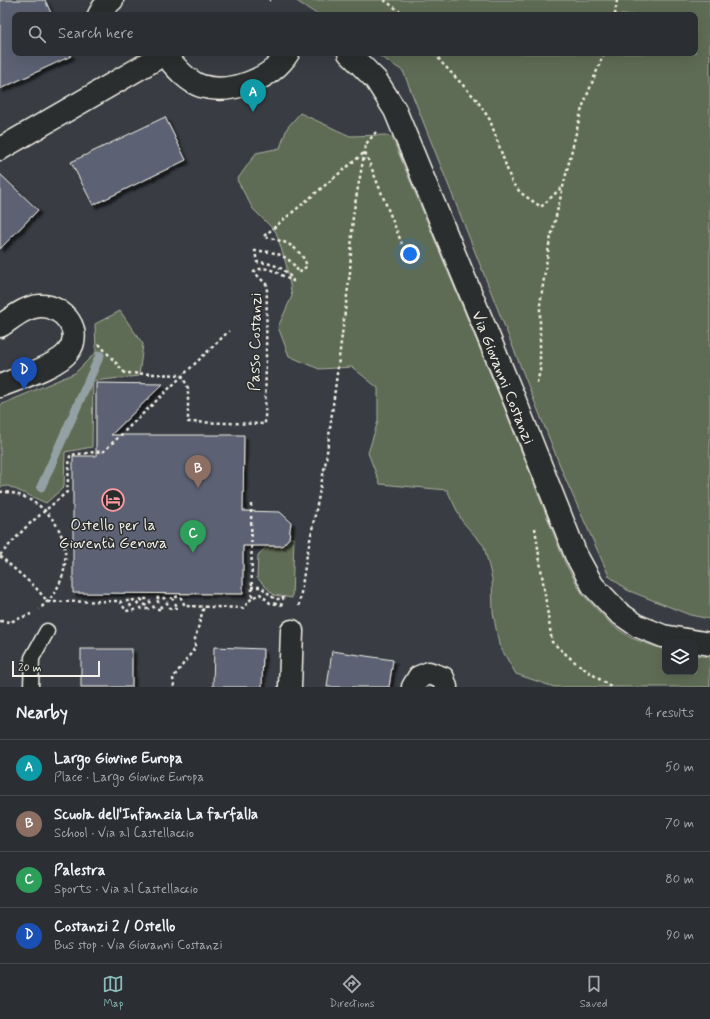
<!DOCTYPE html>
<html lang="en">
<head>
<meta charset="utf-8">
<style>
  body { margin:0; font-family:Mynerve,sans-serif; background:#373a3e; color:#f1f3f6 }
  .controls { position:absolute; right:12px; bottom:12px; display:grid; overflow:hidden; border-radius:8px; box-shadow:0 4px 16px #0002 }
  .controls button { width:36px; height:36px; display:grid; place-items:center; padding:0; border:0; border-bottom:1px solid #474a4d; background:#2b2e32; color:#f1f3f6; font:20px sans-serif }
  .scale { position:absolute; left:12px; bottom:10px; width:88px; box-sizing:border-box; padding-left:4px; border:2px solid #f4f1e8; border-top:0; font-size:11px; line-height:14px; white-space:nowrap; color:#f4f1e8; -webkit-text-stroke:3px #2a2d2e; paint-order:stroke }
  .you { position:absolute; left:410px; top:254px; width:14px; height:14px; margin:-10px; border:3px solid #fff; border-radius:50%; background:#1a73e8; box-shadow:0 0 0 6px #1a73e833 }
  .badge { display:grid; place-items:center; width:26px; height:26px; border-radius:50%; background:#8bbbb9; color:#fff; font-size:13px; font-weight:700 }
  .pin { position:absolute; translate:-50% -33px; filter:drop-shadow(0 1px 2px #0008) }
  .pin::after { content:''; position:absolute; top:21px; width:14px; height:12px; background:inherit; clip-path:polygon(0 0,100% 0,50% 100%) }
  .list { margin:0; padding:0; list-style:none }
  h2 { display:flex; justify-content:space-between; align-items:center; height:52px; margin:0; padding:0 16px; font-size:17px }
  h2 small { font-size:13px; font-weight:400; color:#a6a8ac }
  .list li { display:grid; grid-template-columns:26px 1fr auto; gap:12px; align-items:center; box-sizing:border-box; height:56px; padding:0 16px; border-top:1px solid #474a4d }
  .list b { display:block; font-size:15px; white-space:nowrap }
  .list p { margin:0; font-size:13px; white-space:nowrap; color:#a6a8ac }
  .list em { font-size:13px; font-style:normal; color:#a6a8ac }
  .icon { flex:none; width:22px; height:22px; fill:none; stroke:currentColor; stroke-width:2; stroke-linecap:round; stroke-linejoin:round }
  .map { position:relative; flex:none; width:710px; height:687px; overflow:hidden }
  .search { position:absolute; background:#2b2e32; box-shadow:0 4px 16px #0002; left:12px; right:12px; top:12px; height:44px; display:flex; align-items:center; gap:10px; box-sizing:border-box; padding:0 14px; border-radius:8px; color:#a6a8ac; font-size:15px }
  .sheet { height:276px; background:#2b2e32 }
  nav { display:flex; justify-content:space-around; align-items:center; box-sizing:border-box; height:56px; border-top:1px solid #474a4d; background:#2b2e32; font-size:11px; color:#a6a8ac }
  nav a { display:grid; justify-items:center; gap:2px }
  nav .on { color:#8bbbb9 }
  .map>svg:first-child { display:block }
</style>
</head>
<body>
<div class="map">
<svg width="710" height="687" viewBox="0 0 710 687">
  <defs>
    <filter id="shadow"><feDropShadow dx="3.5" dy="3.5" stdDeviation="1" flood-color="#0009"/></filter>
  </defs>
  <rect width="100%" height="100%" fill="#393d43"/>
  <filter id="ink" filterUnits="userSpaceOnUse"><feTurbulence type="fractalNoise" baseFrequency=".025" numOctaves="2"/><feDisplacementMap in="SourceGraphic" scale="8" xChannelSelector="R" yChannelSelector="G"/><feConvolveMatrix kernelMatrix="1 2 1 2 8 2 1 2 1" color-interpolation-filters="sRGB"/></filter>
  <g filter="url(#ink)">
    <g fill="#5f6c54" stroke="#aaae9e">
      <polygon points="295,0 710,0 710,619 690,615 627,590 609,576 565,478 403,71 375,53 695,53 695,15 318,15"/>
      <polygon points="300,113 350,136 386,135 392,137 504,407 565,563 583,595 611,624 631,638 665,650 665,672 695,672 695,655 710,657 710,687 554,687 516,674 499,645 493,612 492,579 484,546 462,521 447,490 380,484 368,453 378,421 378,388 352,367 319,369 289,356 278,327 292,296 286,264 276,232 253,209 237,180 256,153 280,148 287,128"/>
      <polygon points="120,311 143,344 139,376 93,381 92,447 65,452 64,487 46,503 8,486 0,487 0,405 75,373 96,352 95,324"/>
      <polygon points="289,538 294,538 292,598 274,595 257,578 258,555 267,546 282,546"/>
    </g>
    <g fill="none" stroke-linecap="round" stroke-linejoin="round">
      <polyline stroke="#93a1a4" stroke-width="9" points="41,487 100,355"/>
    </g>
    <g fill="#5b6273" stroke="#f4f1e8" filter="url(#shadow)">
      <polygon points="0,0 45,0 52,15 15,15 15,53 70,53 71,56 0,89"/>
      <polygon points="165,117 186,160 93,205 71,162"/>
      <polygon points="0,174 38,210 0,249"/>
      <polygon points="96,383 163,384 111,435 244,435 243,511 280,512 291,522 289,538 282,546 243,546 243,594 73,593 73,456 96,456"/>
      <polygon points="214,647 263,649 262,687 213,687"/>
      <rect x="81" y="649" width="51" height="38"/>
      <polygon points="332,651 393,660 389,687 327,687"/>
    </g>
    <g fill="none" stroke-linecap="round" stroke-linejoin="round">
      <g stroke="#f4f1e8" stroke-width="17">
        <polyline id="service" points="31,687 32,658 47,631"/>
      </g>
      <g stroke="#f4f1e8" stroke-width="25">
        <g id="minor">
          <polyline points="99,15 103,8 112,0"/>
          <polyline points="349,53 376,80 395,110 515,401 576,555 593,586 619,613 638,626 663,636 710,644"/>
          <path d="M164 54C174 65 186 81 201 86 231 95 272 79 288 53"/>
          <polyline points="0,149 166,53"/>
          <path d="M0 326C13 318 24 307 40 306 64 305 84 332 68 352 58 366 17 379 0 386"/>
          <polyline points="290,687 292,631"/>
          <polyline points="413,687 419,677 429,673 443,678 446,687"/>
        </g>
      </g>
      <g stroke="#f4f1e8" stroke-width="2.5" stroke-dasharray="3 3" stroke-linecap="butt">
        <polyline points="269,0 271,0"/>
        <polyline points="384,0 405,15"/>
        <polyline points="615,15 617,0"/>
        <polyline points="435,53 442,63 476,99 490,120 512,183 521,193 541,207 563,186"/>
        <polyline points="264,236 365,152 402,244"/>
        <polyline points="99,344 125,373 181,375"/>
        <path d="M182 375 188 388V422L265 424 267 285 254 272C267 262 280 276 293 281 286 267 271 263 257 262L255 251C274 251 290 255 299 273L307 266C300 246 283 240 264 237"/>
        <polyline points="537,383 540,371 540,305 549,245 582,108 604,53"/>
        <path d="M0 492C11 491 23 496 32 501 73 525 77 580 39 609"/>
        <polyline points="251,504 252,598"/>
        <polyline points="535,528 552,642 576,663 611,687"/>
        <polyline points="0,555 27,526 67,492 70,455 104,451 229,331"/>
        <polyline points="0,556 36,588 48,602"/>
        <polyline points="251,587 261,587 275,599 283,599 283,597"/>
        <polyline points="48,602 120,601 126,611 134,610 127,601 135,600 142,609 148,609 141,599 148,599 155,609 162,609 156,598 164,598 170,608 178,608 172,598 180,596 185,606 243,608 252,598 260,594 270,603 285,605"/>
        <polyline points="299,606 306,560 326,460 350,272 353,215 366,144 376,132"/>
        <polyline points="0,621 10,622 31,614"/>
        <polyline points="174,687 173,678 195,648 195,639 204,606"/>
      </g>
      <use href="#service" stroke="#2a2d2e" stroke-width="14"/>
      <use href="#minor" stroke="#2a2d2e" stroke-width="22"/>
    </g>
  </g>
  <defs>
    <g id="hotel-ring" transform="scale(1.15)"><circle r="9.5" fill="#2a2d2e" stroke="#ff9aa2" stroke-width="1.5"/><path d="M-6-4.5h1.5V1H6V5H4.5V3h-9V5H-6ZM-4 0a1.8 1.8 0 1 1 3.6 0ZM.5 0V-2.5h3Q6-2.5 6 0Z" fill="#ff9aa2"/></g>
  </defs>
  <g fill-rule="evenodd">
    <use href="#hotel-ring" x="113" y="500"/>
  </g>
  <g text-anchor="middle" stroke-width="3" stroke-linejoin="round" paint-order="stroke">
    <g font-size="16" fill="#f4f1e8" stroke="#2a2d2e">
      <text transform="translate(254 342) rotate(-89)" y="6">Passo Costanzi</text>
      <text transform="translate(504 377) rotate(68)" y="6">Via Giovanni Costanzi</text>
    </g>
    <g font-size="16" fill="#f4f1e8" stroke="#2a2d2e">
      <text x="113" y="530">Ostello per la<tspan x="113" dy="18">Gioventù Genova</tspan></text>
    </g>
  </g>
</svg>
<div class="controls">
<button><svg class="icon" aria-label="layers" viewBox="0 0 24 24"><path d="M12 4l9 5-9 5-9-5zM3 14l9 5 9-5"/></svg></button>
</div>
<div class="scale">20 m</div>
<div class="you"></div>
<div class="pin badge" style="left:253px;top:112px;background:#0f9aa8">A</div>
<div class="pin badge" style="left:198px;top:488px;background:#8d6e63">B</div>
<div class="pin badge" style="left:193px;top:553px;background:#2e9e5b">C</div>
<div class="pin badge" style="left:24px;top:390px;background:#1a4fb4">D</div>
<div class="search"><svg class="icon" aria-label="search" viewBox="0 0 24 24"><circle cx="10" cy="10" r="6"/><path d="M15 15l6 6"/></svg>Search here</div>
</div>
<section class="sheet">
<h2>Nearby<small>4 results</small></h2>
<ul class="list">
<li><span class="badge" style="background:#0f9aa8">A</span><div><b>Largo Giovine Europa</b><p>Place · Largo Giovine Europa</p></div><em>50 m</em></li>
<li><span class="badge" style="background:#8d6e63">B</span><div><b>Scuola dell'Infanzia La farfalla</b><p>School · Via al Castellaccio</p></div><em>70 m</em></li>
<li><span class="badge" style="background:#2e9e5b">C</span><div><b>Palestra</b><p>Sports · Via al Castellaccio</p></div><em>80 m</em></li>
<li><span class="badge" style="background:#1a4fb4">D</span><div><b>Costanzi 2 / Ostello</b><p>Bus stop · Via Giovanni Costanzi</p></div><em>90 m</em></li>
</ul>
</section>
<nav>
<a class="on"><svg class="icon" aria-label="map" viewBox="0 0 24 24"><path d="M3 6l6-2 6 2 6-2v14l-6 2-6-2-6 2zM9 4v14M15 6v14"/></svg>Map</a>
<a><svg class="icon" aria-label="directions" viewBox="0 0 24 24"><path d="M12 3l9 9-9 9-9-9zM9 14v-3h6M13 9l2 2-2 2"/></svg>Directions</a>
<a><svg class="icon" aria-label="saved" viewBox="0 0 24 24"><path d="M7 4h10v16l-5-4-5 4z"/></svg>Saved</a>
</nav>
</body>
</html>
